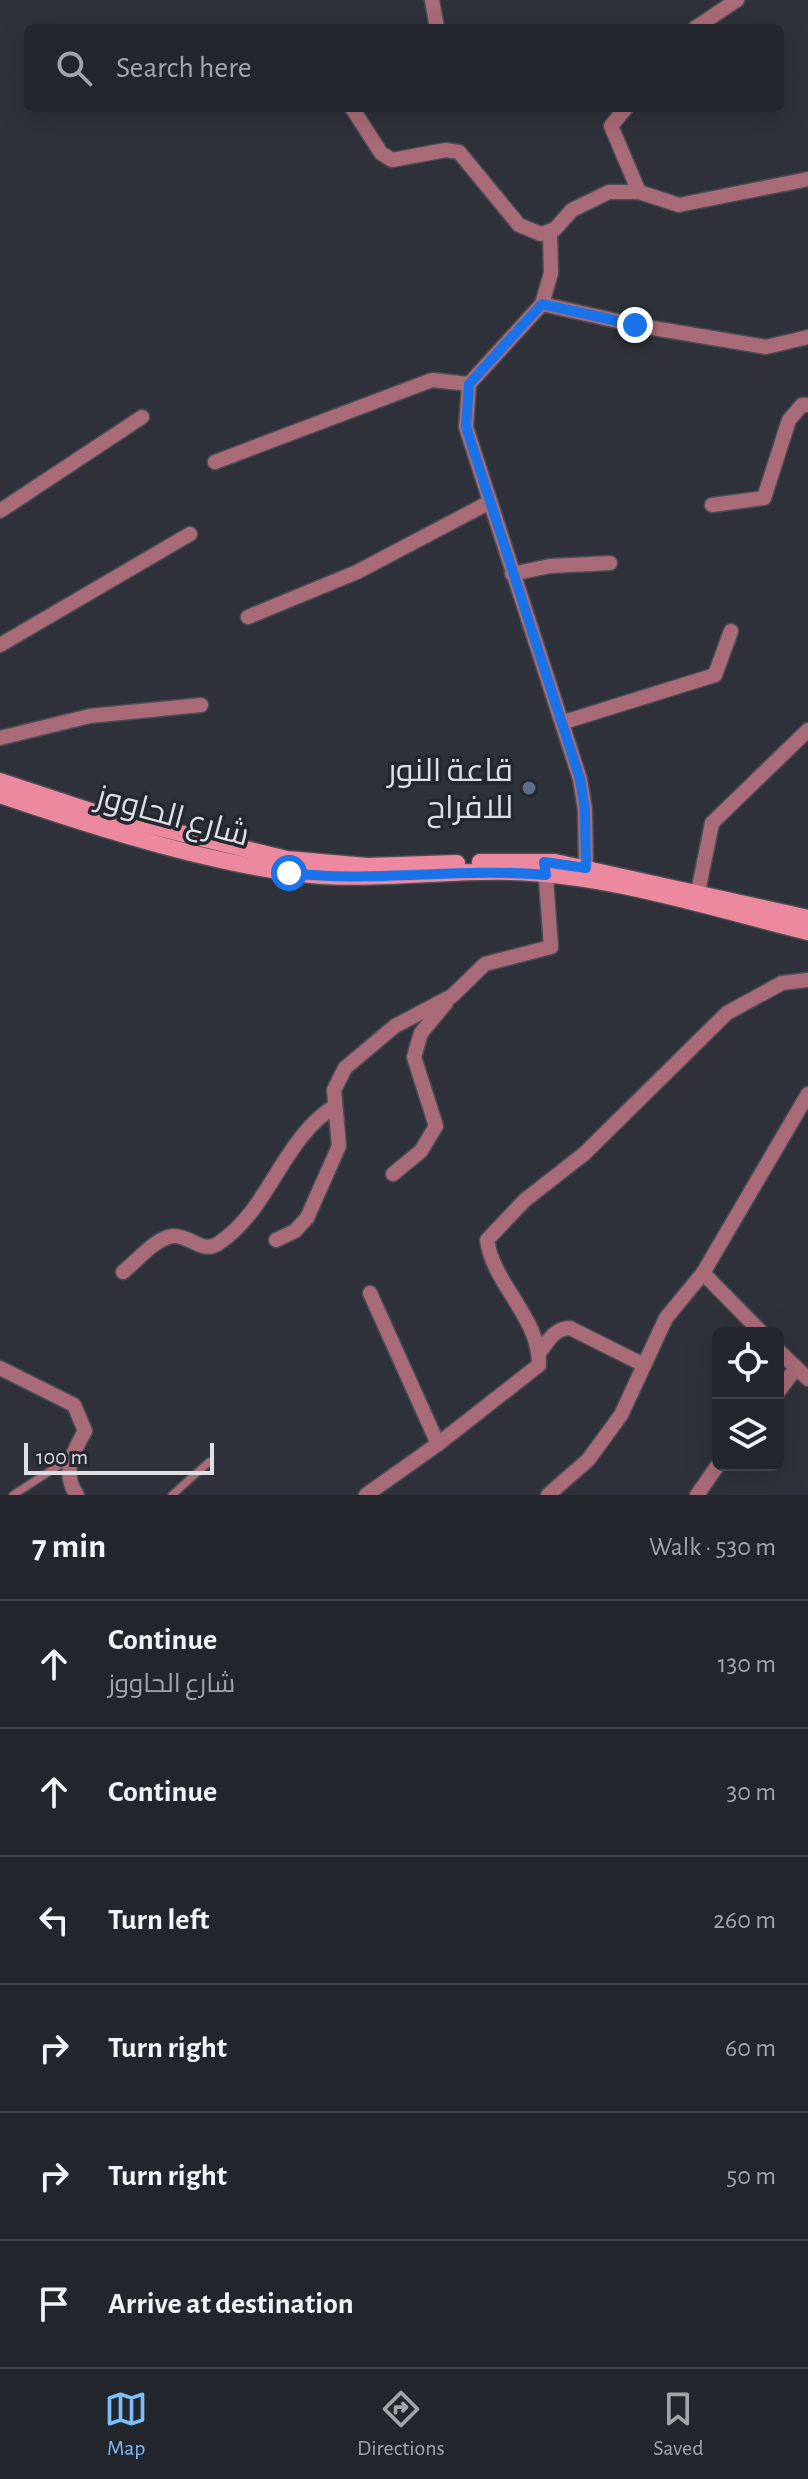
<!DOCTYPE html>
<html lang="en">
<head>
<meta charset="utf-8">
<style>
  body { margin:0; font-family:"Alegreya Sans",Cairo,sans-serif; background:#2b2e34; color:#f1f3f6 }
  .controls { position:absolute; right:24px; bottom:24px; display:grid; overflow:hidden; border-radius:12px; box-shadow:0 8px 32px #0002 }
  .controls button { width:72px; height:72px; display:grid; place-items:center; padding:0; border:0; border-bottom:2px solid #404348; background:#23262c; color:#f1f3f6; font:40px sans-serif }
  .scale { position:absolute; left:24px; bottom:20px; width:190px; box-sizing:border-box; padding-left:8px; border:4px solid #dddfe4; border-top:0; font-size:22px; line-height:28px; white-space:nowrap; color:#dddfe4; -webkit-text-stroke:6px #252830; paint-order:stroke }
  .stop { position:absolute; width:24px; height:24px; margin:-18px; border:6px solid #1a73e8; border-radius:50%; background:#fff }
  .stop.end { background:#1a73e8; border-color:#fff; box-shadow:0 2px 8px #0008 }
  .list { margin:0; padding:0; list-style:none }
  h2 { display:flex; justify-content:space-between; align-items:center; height:104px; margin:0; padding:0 32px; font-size:34px }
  h2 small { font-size:26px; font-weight:400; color:#a3a5a9 }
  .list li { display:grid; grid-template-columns:52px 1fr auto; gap:24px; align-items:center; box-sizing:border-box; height:128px; padding:0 32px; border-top:2px solid #404348 }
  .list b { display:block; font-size:30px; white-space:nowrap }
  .list p { margin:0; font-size:26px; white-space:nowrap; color:#a3a5a9 }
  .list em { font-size:26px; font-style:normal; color:#a3a5a9 }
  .icon { flex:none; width:44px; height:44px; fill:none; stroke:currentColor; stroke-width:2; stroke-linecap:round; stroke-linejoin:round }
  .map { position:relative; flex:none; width:808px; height:1495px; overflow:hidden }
  .search { position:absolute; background:#23262c; box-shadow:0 8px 32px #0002; left:24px; right:24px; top:24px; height:88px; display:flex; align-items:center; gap:20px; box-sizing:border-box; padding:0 28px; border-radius:12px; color:#a3a5a9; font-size:30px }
  .sheet { height:872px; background:#23262c }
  nav { display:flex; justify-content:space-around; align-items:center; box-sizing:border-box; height:112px; border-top:2px solid #404348; background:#23262c; font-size:22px; color:#a3a5a9 }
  nav a { display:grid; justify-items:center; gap:4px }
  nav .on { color:#7cbef9 }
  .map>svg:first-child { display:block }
</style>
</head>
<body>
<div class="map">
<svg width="808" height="1495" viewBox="0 0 808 1495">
  <rect width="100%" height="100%" fill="#2f323a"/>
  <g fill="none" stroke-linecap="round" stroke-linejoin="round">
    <g stroke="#4b4e55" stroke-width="10">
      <g id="lane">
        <polyline points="13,1495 69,1459"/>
        <polyline points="172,1495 209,1462"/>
      </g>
    </g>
    <g stroke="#4b4e55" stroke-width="17">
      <g id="street">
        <polyline points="432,0 437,28"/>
        <polyline points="695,28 737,0"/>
        <polyline points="352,108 381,153 392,160 446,150 459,152 519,225 541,234 555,229 572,210 609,192 639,192 679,205 808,179"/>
        <polyline points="626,108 611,126 639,192"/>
        <polyline points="550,232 551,273 542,304 469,384 466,427 580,779 585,810 586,868"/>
        <polyline points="542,304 635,325 766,347 808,337"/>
        <polyline points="215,462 432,380 469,384"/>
        <polyline points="712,505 764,498 789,420 802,405 808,405"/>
        <polyline points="0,511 142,417"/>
        <polyline points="512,574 550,566 610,563"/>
        <polyline points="248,617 357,572 488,503"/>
        <polyline points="0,645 190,534"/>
        <polyline points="564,722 715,675 731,631"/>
        <polyline points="0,738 90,716 201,705"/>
        <polyline points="698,892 712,823 808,730"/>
        <polyline points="393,1174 421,1151 436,1126 414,1057 421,1033 446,1003"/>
        <polyline points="276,1240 295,1231 307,1218 339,1146 334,1090 345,1068 395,1026 452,996 485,964 551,947 545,866"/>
        <path d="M123 1272C137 1261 155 1238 173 1236 191 1235 202 1255 219 1243 270 1209 282 1139 335 1106"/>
        <polyline points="703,1273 762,1333"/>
        <polyline points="370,1293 438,1444"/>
        <polyline points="778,1350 808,1379"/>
        <path d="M539 1353C548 1342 554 1328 570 1328L644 1365"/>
        <path d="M0 1368 74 1405 85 1431C73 1452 61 1473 77 1495"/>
        <polyline points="778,1392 796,1368"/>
        <path d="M366 1495 438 1444 539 1365C540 1318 493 1284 487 1240L525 1200 584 1154 727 1013 782 983 808 980"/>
        <polyline points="548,1495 588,1460 621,1415 666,1318 703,1273 808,1094"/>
        <polyline points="697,1495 718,1465"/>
      </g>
    </g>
    <g stroke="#4b4e55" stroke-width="19">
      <g id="secondary">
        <polyline points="0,781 97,813 287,859 367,866 457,863"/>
        <path d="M0 795C88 825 201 861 293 873 366 883 438 870 511 872 611 875 711 908 808 932"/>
        <polyline points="480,862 555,862 808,918"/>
      </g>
    </g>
    <use href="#lane" stroke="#aa6b78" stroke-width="7"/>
    <use href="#street" stroke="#aa6b78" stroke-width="14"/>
    <use href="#secondary" stroke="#ed899f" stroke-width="16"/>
  </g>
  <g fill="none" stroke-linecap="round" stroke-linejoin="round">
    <path stroke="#1a73e8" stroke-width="10" d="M289 873C375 883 460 867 546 875L544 862 586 868 585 810 580 779 466 427 469 384 542 304 635 325"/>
  </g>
  <circle fill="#5c6f8a" stroke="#252830" stroke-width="3" cx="529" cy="788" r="8"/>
  <g text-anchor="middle" stroke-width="7" stroke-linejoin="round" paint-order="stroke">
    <g font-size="32" fill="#dddfe4" stroke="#252830" text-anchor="end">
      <text x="513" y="781">قاعة النور<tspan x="513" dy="37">للافراح</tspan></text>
    </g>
    <g font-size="32" fill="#dddfe4" stroke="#252830">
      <text transform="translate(173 815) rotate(15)" y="11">شارع الحاووز</text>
    </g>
  </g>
</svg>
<div class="controls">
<button><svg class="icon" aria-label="locate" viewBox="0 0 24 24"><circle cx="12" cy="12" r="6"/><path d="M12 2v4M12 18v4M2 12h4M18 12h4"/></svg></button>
<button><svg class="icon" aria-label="layers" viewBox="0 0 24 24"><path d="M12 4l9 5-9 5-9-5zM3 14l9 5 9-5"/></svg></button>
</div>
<div class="scale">100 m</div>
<div class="stop" style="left:289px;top:873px"></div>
<div class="stop end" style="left:635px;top:325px"></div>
<div class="search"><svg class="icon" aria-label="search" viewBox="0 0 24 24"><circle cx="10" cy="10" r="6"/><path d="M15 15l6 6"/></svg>Search here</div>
</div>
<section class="sheet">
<h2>7 min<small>Walk · 530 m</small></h2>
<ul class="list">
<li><svg class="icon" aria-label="ahead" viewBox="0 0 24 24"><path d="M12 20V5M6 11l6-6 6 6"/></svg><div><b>Continue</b><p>شارع الحاووز</p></div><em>130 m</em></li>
<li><svg class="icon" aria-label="ahead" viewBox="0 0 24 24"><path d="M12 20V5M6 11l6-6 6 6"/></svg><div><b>Continue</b></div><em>30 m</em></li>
<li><svg class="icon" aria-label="left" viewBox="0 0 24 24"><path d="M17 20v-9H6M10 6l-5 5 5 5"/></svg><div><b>Turn left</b></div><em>260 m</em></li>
<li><svg class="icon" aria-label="right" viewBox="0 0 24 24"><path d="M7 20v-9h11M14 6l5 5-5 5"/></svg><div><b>Turn right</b></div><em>60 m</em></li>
<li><svg class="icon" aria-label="right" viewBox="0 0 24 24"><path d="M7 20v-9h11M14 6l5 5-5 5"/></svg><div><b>Turn right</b></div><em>50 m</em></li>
<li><svg class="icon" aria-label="arrive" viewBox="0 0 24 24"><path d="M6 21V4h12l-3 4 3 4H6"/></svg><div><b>Arrive at destination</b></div></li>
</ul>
</section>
<nav>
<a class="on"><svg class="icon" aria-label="map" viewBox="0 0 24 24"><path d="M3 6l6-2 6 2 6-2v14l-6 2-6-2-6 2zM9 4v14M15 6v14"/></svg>Map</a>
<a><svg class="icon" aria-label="directions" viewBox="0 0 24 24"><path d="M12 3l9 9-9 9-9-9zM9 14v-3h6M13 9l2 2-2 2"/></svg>Directions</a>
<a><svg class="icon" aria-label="saved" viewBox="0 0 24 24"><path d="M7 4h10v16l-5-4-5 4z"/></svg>Saved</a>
</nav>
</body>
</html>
